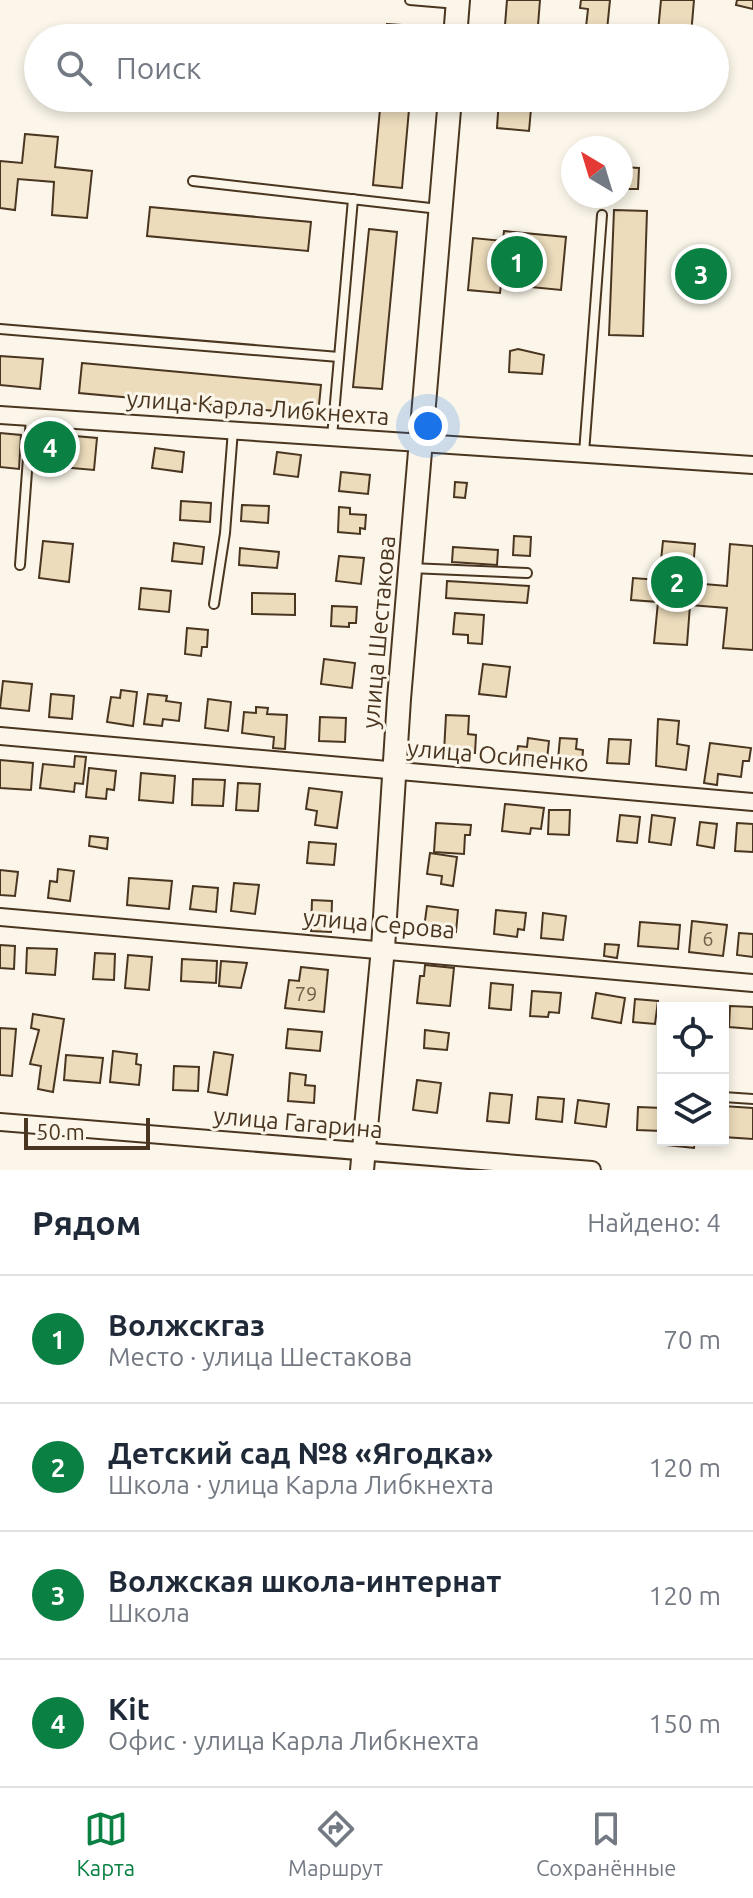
<!DOCTYPE html>
<html lang="ru">
<head>
<meta charset="utf-8">
<style>
  body { margin:0; font-family:Ubuntu,sans-serif; background:#f6f6f7; color:#1f2937 }
  .controls { position:absolute; right:24px; bottom:24px; display:grid; overflow:hidden; border-radius:0px; box-shadow:0 4px 12px #0003 }
  .controls button { width:72px; height:72px; display:grid; place-items:center; padding:0; border:0; border-bottom:2px solid #e0e1e3; background:#fff; color:#1f2937; font:40px sans-serif }
  .compass { position:absolute; left:561px; top:136px; width:72px; height:72px; border-radius:50%; background:#fff; box-shadow:0 4px 12px #0003; rotate:322deg }
  .scale { position:absolute; left:24px; bottom:20px; width:126px; box-sizing:border-box; padding-left:8px; border:4px solid #4a3520; border-top:0; font-size:22px; line-height:28px; white-space:nowrap; color:#4a3520; -webkit-text-stroke:6px #fbf6e9; paint-order:stroke }
  .you { position:absolute; left:428px; top:426px; width:28px; height:28px; margin:-20px; border:6px solid #fff; border-radius:50%; background:#1a73e8; box-shadow:0 0 0 12px #1a73e833 }
  .badge { display:grid; place-items:center; width:52px; height:52px; border-radius:50%; background:#0b8043; color:#fff; font-size:26px; font-weight:700 }
  .pin { position:absolute; translate:-50% -50%; border:4px solid #fff; box-shadow:0 2px 8px #0006 }
  .list { margin:0; padding:0; list-style:none }
  h2 { display:flex; justify-content:space-between; align-items:center; height:104px; margin:0; padding:0 32px; font-size:34px }
  h2 small { font-size:26px; font-weight:400; color:#747a83 }
  .list li { display:grid; grid-template-columns:52px 1fr auto; gap:24px; align-items:center; box-sizing:border-box; height:128px; padding:0 32px; border-top:2px solid #e0e1e3 }
  .list b { display:block; font-size:30px; white-space:nowrap }
  .list p { margin:0; font-size:26px; white-space:nowrap; color:#747a83 }
  .list em { font-size:26px; font-style:normal; color:#747a83 }
  .icon { flex:none; width:44px; height:44px; fill:none; stroke:currentColor; stroke-width:2; stroke-linecap:round; stroke-linejoin:round }
  .map { position:relative; flex:none; width:753px; height:1170px; overflow:hidden }
  .search { position:absolute; background:#fff; box-shadow:0 4px 12px #0003; left:24px; right:24px; top:24px; height:88px; display:flex; align-items:center; gap:20px; box-sizing:border-box; padding:0 28px; border-radius:44px; color:#747a83; font-size:30px }
  .sheet { height:616px; background:#fff }
  nav { display:flex; justify-content:space-around; align-items:center; box-sizing:border-box; height:112px; border-top:2px solid #e0e1e3; background:#fff; font-size:22px; color:#747a83 }
  nav a { display:grid; justify-items:center; gap:4px }
  nav .on { color:#0b8043 }
  .map>svg:first-child { display:block }
</style>
</head>
<body>
<div class="map">
<svg width="753" height="1170" viewBox="0 0 753 1170">
  <rect width="100%" height="100%" fill="#fbf6e9"/>
  <g fill="#ecdcbc" stroke="#4a3520" stroke-width="2">
    <polygon points="507,0 540,0 537,38 504,38"/>
    <polygon points="581,0 610,0 607,30 586,27 588,9 580,8"/>
    <polygon points="661,0 694,0 691,35 658,32"/>
    <polygon points="737,0 753,0 753,9 736,5"/>
    <polygon points="387,24 416,26 415,38 386,38"/>
    <polygon points="224,98 327,98 326,106"/>
    <polygon points="381,98 410,98 402,188 373,185"/>
    <polygon points="499,98 532,98 529,131 497,128"/>
    <polygon points="25,134 58,137 55,167 92,171 87,218 52,215 54,182 18,179 15,210 0,208 0,161 22,163"/>
    <polygon points="621,167 639,168 638,189 621,189"/>
    <polygon points="150,207 311,222 308,251 147,236"/>
    <polygon points="614,210 647,211 643,336 609,335"/>
    <polygon points="369,229 397,232 382,389 353,387"/>
    <polygon points="504,231 566,237 561,290 501,284 500,293 468,290 473,238 503,241"/>
    <polygon points="518,349 544,355 542,374 509,372 510,351"/>
    <polygon points="0,356 43,359 40,389 0,385"/>
    <polygon points="82,363 321,385 318,415 79,393"/>
    <polygon points="0,433 21,435 19,469 0,467"/>
    <polygon points="40,433 97,438 94,470 38,465"/>
    <polygon points="155,448 184,452 182,472 152,468"/>
    <polygon points="277,452 301,455 298,477 274,474"/>
    <polygon points="341,472 370,475 368,494 339,491"/>
    <polygon points="455,482 467,483 465,498 454,497"/>
    <polygon points="181,501 211,503 210,522 180,520"/>
    <polygon points="242,505 269,506 268,523 241,521"/>
    <polygon points="339,507 350,508 350,514 366,515 365,529 360,528 360,534 338,532"/>
    <polygon points="514,536 531,537 530,556 513,555"/>
    <polygon points="43,541 73,544 69,582 39,578"/>
    <polygon points="663,541 695,544 692,583 727,586 730,544 753,546 753,650 723,648 727,608 690,605 687,645 654,643 658,602 631,600 633,578 659,580"/>
    <polygon points="174,543 204,547 202,564 172,561"/>
    <polygon points="453,547 498,550 497,565 452,562"/>
    <polygon points="240,548 279,552 277,568 239,565"/>
    <polygon points="339,556 364,558 361,584 336,581"/>
    <polygon points="447,581 529,586 527,603 446,598"/>
    <polygon points="141,588 171,591 169,612 139,609"/>
    <polygon points="252,593 295,594 295,615 252,614"/>
    <polygon points="332,606 357,607 356,623 349,623 349,627 331,626"/>
    <polygon points="455,613 484,615 482,644 468,643 468,635 453,634"/>
    <polygon points="187,628 208,630 207,647 202,647 201,656 185,654"/>
    <polygon points="324,659 355,663 352,688 321,684"/>
    <polygon points="483,664 510,667 506,697 479,694"/>
    <polygon points="3,681 32,684 29,711 0,708"/>
    <polygon points="121,690 137,692 133,726 107,722 111,697 120,698"/>
    <polygon points="51,694 74,696 72,719 49,717"/>
    <polygon points="148,694 167,696 166,701 181,703 179,721 163,719 162,726 144,724"/>
    <polygon points="208,699 231,702 228,731 205,728"/>
    <polygon points="256,707 268,708 267,714 287,715 285,749 273,748 274,737 242,733 244,712 256,713"/>
    <polygon points="446,715 469,716 468,734 476,735 475,753 444,752"/>
    <polygon points="320,717 346,718 345,742 319,741"/>
    <polygon points="658,719 679,721 677,744 689,746 686,770 656,766"/>
    <polygon points="528,738 549,741 547,759 529,758 528,763 516,761 518,746 527,747"/>
    <polygon points="560,738 577,739 576,749 583,750 582,762 558,760"/>
    <polygon points="609,739 631,740 629,764 607,763"/>
    <polygon points="710,743 751,748 749,761 743,761 741,777 718,774 717,785 704,783"/>
    <polygon points="75,756 86,757 83,784 75,783 74,792 40,788 43,764 74,767"/>
    <polygon points="0,760 33,763 31,790 0,788"/>
    <polygon points="89,768 116,771 114,790 107,789 106,799 86,797"/>
    <polygon points="141,773 175,776 173,803 139,800"/>
    <polygon points="193,779 225,780 223,806 192,805"/>
    <polygon points="238,783 260,784 258,811 236,810"/>
    <polygon points="309,788 342,792 337,828 315,825 317,811 306,809"/>
    <polygon points="505,804 544,808 541,829 531,828 530,834 502,831"/>
    <polygon points="549,810 570,810 569,835 548,834"/>
    <polygon points="620,815 640,817 637,843 617,841"/>
    <polygon points="652,815 675,818 671,845 649,842"/>
    <polygon points="700,822 717,824 714,848 697,845"/>
    <polygon points="436,823 471,825 470,835 465,835 464,854 434,852"/>
    <polygon points="737,823 753,824 753,852 735,851"/>
    <polygon points="90,836 108,838 107,849 89,846"/>
    <polygon points="309,842 336,844 334,865 307,863"/>
    <polygon points="430,853 457,857 453,886 441,884 442,876 427,874"/>
    <polygon points="58,869 74,871 70,901 48,898 50,881 57,882"/>
    <polygon points="0,870 18,872 15,896 0,895"/>
    <polygon points="129,878 172,881 169,909 127,905"/>
    <polygon points="234,883 259,885 255,914 231,911"/>
    <polygon points="193,886 218,888 216,912 190,909"/>
    <polygon points="312,900 332,901 331,932 311,931"/>
    <polygon points="427,906 458,910 456,932 424,928"/>
    <polygon points="496,910 526,913 524,930 518,929 517,937 494,934"/>
    <polygon points="543,913 566,916 563,940 541,938"/>
    <polygon points="692,921 727,925 723,956 689,952"/>
    <polygon points="640,922 680,925 678,949 638,946"/>
    <polygon points="739,933 753,934 753,957 737,955"/>
    <polygon points="605,944 619,945 617,958 604,956"/>
    <polygon points="0,945 15,946 14,969 0,968"/>
    <polygon points="27,948 57,949 55,975 26,973"/>
    <polygon points="95,953 115,954 114,980 93,979"/>
    <polygon points="128,955 152,957 149,990 125,988"/>
    <polygon points="182,959 217,961 216,983 181,981"/>
    <polygon points="221,961 247,963 241,988 219,986"/>
    <polygon points="425,965 454,968 450,1006 417,1003 420,976 424,976"/>
    <polygon points="301,967 328,970 324,1012 285,1008 289,980 299,981"/>
    <polygon points="491,983 513,985 511,1010 489,1008"/>
    <polygon points="532,991 561,993 559,1013 549,1012 548,1017 530,1016"/>
    <polygon points="596,993 625,998 621,1023 592,1018"/>
    <polygon points="635,999 658,1001 655,1024 633,1022"/>
    <polygon points="730,1006 753,1007 753,1029 729,1027"/>
    <polygon points="33,1014 64,1019 53,1092 38,1089 41,1066 30,1064 39,1030 31,1028"/>
    <polygon points="0,1028 16,1029 12,1076 0,1075"/>
    <polygon points="288,1029 322,1032 320,1051 286,1048"/>
    <polygon points="425,1030 449,1033 447,1050 424,1048"/>
    <polygon points="113,1051 137,1054 136,1064 141,1065 139,1085 110,1082"/>
    <polygon points="214,1052 233,1055 227,1095 208,1092"/>
    <polygon points="66,1055 103,1058 100,1083 64,1080"/>
    <polygon points="174,1066 199,1067 198,1091 173,1090"/>
    <polygon points="290,1073 306,1075 305,1085 315,1086 314,1103 288,1101"/>
    <polygon points="417,1080 441,1083 437,1113 413,1110"/>
    <polygon points="490,1093 512,1095 509,1123 487,1121"/>
    <polygon points="538,1097 564,1099 562,1122 536,1119"/>
    <polygon points="578,1100 609,1104 606,1127 575,1123"/>
    <polygon points="723,1106 753,1108 753,1139 723,1137"/>
    <polygon points="638,1107 662,1108 661,1131 637,1130"/>
    <polygon points="667,1140 695,1140 694,1148 667,1145"/>
  </g>
  <g fill="none" stroke-linecap="round" stroke-linejoin="round">
    <g stroke="#4a3520" stroke-width="12">
      <g id="service">
        <polyline points="410,0 457,4"/>
        <polyline points="193,181 439,209"/>
        <polyline points="0,329 339,357"/>
        <polyline points="332,437 353,199"/>
        <polyline points="584,453 602,215"/>
        <polyline points="20,565 31,418"/>
        <polyline points="410,568 527,573"/>
        <polyline points="214,604 225,533 233,430"/>
        <polyline points="723,1097 753,1099"/>
      </g>
    </g>
    <g stroke="#4a3520" stroke-width="20">
      <g id="minor">
        <polyline points="0,415 753,465"/>
        <polyline points="0,736 753,802"/>
        <polyline points="0,917 753,983"/>
        <polyline points="0,1122 592,1170"/>
      </g>
    </g>
    <g stroke="#4a3520" stroke-width="26">
      <g id="secondary">
        <polyline points="455,38 458,0"/>
        <polyline points="362,1170 383,948 399,699 450,98"/>
      </g>
    </g>
    <use href="#service" stroke="#fbf6e9" stroke-width="8"/>
    <use href="#minor" stroke="#fbf6e9" stroke-width="16"/>
    <use href="#secondary" stroke="#fbf6e9" stroke-width="22"/>
  </g>
  <g text-anchor="middle" stroke-width="6" stroke-linejoin="round" paint-order="stroke">
    <g font-size="20" fill="#725f47">
      <text x="708" y="946">6</text>
      <text x="306" y="1001">79</text>
    </g>
    <g font-size="24" fill="#4a3520" stroke="#fbf6e9">
      <text transform="translate(258 408) rotate(4)" y="8">улица Карла Либкнехта</text>
      <text transform="translate(379 632) rotate(-85)" y="8">улица Шестакова</text>
      <text transform="translate(498 756) rotate(5)" y="8">улица Осипенко</text>
      <text transform="translate(379 924) rotate(5)" y="8">улица Серова</text>
      <text transform="translate(298 1123) rotate(5)" y="8">улица Гагарина</text>
    </g>
  </g>
</svg>
<div class="controls">
<button><svg class="icon" aria-label="locate" viewBox="0 0 24 24"><circle cx="12" cy="12" r="6"/><path d="M12 2v4M12 18v4M2 12h4M18 12h4"/></svg></button>
<button><svg class="icon" aria-label="layers" viewBox="0 0 24 24"><path d="M12 4l9 5-9 5-9-5zM3 14l9 5 9-5"/></svg></button>
</div>
<svg class="compass" viewBox="-18 -18 36 36"><path d="M0-13l5 13h-10z" fill="#e53935"/><path d="M0 13l5-13h-10z" fill="#747a83"/></svg>
<div class="scale">50 m</div>
<div class="you"></div>
<div class="pin badge" style="left:517px;top:262px">1</div>
<div class="pin badge" style="left:677px;top:582px">2</div>
<div class="pin badge" style="left:701px;top:274px">3</div>
<div class="pin badge" style="left:50px;top:447px">4</div>
<div class="search"><svg class="icon" aria-label="search" viewBox="0 0 24 24"><circle cx="10" cy="10" r="6"/><path d="M15 15l6 6"/></svg>Поиск</div>
</div>
<section class="sheet">
<h2>Рядом<small>Найдено: 4</small></h2>
<ul class="list">
<li><span class="badge">1</span><div><b>Волжскгаз</b><p>Место · улица Шестакова</p></div><em>70 m</em></li>
<li><span class="badge">2</span><div><b>Детский сад №8 «Ягодка»</b><p>Школа · улица Карла Либкнехта</p></div><em>120 m</em></li>
<li><span class="badge">3</span><div><b>Волжская школа-интернат</b><p>Школа</p></div><em>120 m</em></li>
<li><span class="badge">4</span><div><b>Kit</b><p>Офис · улица Карла Либкнехта</p></div><em>150 m</em></li>
</ul>
</section>
<nav>
<a class="on"><svg class="icon" aria-label="map" viewBox="0 0 24 24"><path d="M3 6l6-2 6 2 6-2v14l-6 2-6-2-6 2zM9 4v14M15 6v14"/></svg>Карта</a>
<a><svg class="icon" aria-label="directions" viewBox="0 0 24 24"><path d="M12 3l9 9-9 9-9-9zM9 14v-3h6M13 9l2 2-2 2"/></svg>Маршрут</a>
<a><svg class="icon" aria-label="saved" viewBox="0 0 24 24"><path d="M7 4h10v16l-5-4-5 4z"/></svg>Сохранённые</a>
</nav>
</body>
</html>
